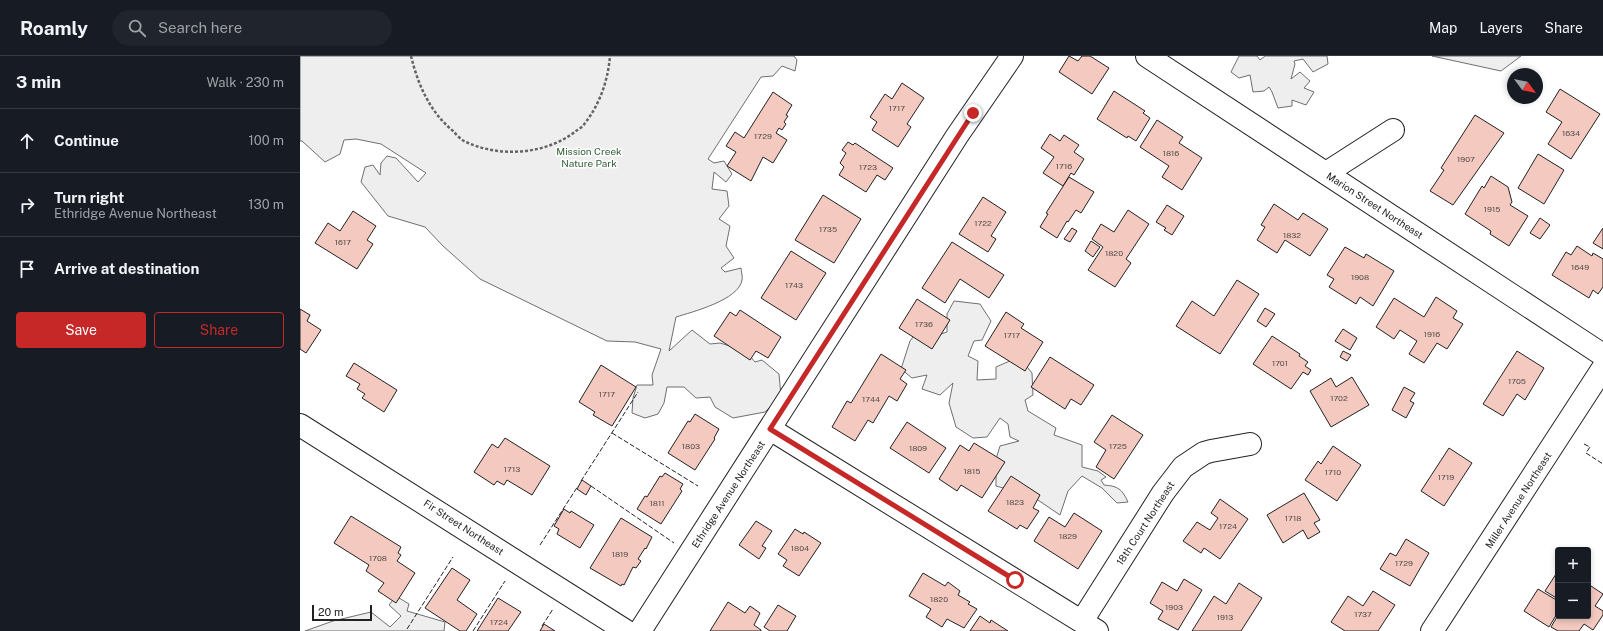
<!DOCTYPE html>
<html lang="en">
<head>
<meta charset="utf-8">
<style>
  body { margin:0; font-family:"Public Sans",sans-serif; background:#20242c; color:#f1f3f6 }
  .controls { position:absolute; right:12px; bottom:12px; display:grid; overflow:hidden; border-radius:4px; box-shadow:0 2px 6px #0003 }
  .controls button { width:36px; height:36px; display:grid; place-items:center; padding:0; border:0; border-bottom:1px solid #363941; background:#171b24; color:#f1f3f6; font:20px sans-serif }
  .compass { position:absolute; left:1207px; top:12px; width:36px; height:36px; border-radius:50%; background:#171b24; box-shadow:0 2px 6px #0003; rotate:122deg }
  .scale { position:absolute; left:12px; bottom:10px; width:60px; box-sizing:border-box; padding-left:4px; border:2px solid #222; border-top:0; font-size:11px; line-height:14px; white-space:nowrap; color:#222; -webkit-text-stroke:3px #fff; paint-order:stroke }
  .stop { position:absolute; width:12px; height:12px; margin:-9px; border:3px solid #c62828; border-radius:50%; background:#fff }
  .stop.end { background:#c62828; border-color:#fff; box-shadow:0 1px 4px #0008 }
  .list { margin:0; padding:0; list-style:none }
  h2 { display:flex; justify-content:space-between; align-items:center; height:52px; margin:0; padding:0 16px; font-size:17px }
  h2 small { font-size:13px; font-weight:400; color:#9ea1a6 }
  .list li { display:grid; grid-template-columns:26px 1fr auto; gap:12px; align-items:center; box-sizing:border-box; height:64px; padding:0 16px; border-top:1px solid #363941 }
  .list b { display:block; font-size:15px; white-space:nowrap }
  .list p { margin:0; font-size:13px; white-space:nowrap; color:#9ea1a6 }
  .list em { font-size:13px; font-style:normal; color:#9ea1a6 }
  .actions { display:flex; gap:8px; padding:12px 16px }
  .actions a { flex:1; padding:9px 0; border:1px solid #c62828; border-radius:4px; text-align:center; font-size:14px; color:#c62828 }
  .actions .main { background:#c62828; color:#fff }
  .icon { flex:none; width:22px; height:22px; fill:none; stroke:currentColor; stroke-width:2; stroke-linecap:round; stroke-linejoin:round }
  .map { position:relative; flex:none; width:1303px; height:575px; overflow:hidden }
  header { display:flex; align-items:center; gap:24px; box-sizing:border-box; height:56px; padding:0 20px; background:#171b24; border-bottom:1px solid #363941 }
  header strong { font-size:19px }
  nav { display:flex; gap:22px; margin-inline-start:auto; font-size:14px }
  .search { width:280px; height:36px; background:#20242c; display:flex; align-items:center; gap:10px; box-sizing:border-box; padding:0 14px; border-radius:22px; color:#9ea1a6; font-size:15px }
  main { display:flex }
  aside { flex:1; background:#171b24 }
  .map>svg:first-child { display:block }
</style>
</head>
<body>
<header>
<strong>Roamly</strong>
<div class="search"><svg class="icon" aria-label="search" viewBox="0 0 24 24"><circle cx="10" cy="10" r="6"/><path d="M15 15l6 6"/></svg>Search here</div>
<nav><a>Map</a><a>Layers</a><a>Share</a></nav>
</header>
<main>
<aside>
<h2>3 min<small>Walk · 230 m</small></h2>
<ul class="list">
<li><svg class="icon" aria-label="ahead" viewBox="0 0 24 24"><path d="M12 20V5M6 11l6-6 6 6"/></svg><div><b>Continue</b></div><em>100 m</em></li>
<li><svg class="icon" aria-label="right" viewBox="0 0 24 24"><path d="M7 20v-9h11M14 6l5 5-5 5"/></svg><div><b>Turn right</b><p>Ethridge Avenue Northeast</p></div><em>130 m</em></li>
<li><svg class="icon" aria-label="arrive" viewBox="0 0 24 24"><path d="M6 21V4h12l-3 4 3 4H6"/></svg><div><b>Arrive at destination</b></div></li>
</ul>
<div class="actions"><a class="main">Save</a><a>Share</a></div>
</aside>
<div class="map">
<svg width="1303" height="575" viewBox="0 0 1303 575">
  <rect width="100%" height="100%" fill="#fff"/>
  <g fill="#eee" stroke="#6f6f6f">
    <path d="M0 0H494L497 4 495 15 482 10 473 20 461 21 408 103 414 107 424 105 432 118 426 126 414 116 412 133 427 135 429 150 419 163 430 170 426 190 434 202 421 212 425 216 441 212C441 215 443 221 442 224 439 244 392 256 376 261L369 295 392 274 410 288 420 287 446 295 455 306 462 304 479 318 481 340 465 356 433 362 415 351 410 341 396 342 384 331H367L364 347 358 358 345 362 332 357 333 342 337 329H353L352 319 361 293 335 286 307 285 180 223 143 190 125 171 88 160 61 126 65 111 73 109 80 119 81 107 87 100 96 102 118 126 126 117 81 88 56 83 44 84 40 98 25 106 2 85H0Z"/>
    <polygon points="939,0 957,0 960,4 965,0 1027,0 1028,8 1013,16 1003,3 994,5 995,8 991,23 1000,16 1010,25 1004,32 1014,36 1006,49 992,44 992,50 978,52 972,36 969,31 964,35 953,36 950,19 939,22 931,16"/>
    <polygon points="1132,0 1221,0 1201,15"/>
    <path d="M654 245 680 248 691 265 682 284 674 285 668 300 678 305 677 324 696 323V311L719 301 732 317 733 339 725 344 728 355 756 372 754 379 782 389V411L798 415 806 421 801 424 804 429C818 430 822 433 828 446L817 447 802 432 782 420 768 435 760 459 732 440 696 430V403L700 390 719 385 710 381 708 368 700 362 687 381 673 382 656 371 649 347 653 327 640 339 622 333 627 319 612 322 601 313 610 285 616 277 629 282 647 276V258Z"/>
    <polygon points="96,540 109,548 107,555 145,566 144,575 5,575 33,565 71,556 90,571 101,560 89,549"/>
  </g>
  <g fill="#f3c9c0" stroke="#222">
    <polygon points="769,0 778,5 782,0 790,0 809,12 792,38 759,16"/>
    <polygon points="602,27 624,42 607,68 611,71 598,91 572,74 577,66 570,61 585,38 592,43"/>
    <polygon points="1260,33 1300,58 1271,103 1248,88 1262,66 1246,56"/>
    <polygon points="814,35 845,55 843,57 850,62 836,85 828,80 827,82 797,63"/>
    <polygon points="473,36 492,49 486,59 488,60 484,66 486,68 482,74 479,72 476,77 487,84 473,107 463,101 451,125 427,110 436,96 426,90 435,76 444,82"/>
    <polygon points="1175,59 1204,77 1153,149 1130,135 1144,114 1141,112"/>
    <polygon points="857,64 883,81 879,87 902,102 882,134 862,121 869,110 840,91"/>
    <polygon points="750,78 760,85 764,79 779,89 774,96 784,103 774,119 771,117 763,130 743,117 754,101 741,92"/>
    <polygon points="548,86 553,89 555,87 593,112 585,124 577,119 566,136 539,119 544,111 540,107 546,97 542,94"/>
    <polygon points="1238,98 1264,114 1244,148 1218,132"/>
    <polygon points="1191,120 1208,131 1212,146 1210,149 1228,160 1209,190 1190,178 1191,175 1165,158 1182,130 1184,132"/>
    <polygon points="769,121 794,136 781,157 776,154 768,166 767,165 757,182 740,171 748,158 746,157"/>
    <polygon points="523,139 561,163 534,207 495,184"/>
    <polygon points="683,141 706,156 691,180 696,183 688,196 659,178"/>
    <polygon points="974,148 998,164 1003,157 1028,173 1010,200 985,184 977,197 957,184 965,171 961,169"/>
    <polygon points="867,149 884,160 872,179 864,174 866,172 856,166"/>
    <polygon points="828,154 849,168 826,203 831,207 815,231 788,214 803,191 792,183 801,168 814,176"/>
    <polygon points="53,155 76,170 67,184 73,188 57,213 15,187 28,167 40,175"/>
    <polygon points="1240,162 1250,169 1240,183 1230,177"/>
    <polygon points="772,172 777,175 770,186 764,183"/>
    <polygon points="1303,172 1303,193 1293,187"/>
    <polygon points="791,185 800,191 793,201 785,195"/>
    <polygon points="652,186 704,219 689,242 660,223 645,247 622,232"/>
    <polygon points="1277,190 1292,200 1293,197 1303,203 1303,231 1298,238 1293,234 1289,242 1252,219 1266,196 1271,199"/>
    <polygon points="1045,191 1064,202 1066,198 1094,215 1073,250 1060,241 1056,248 1029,231 1034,223 1027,219"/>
    <polygon points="491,195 526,217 496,264 461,242"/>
    <polygon points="937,224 959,238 920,298 876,270 892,245 914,260"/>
    <polygon points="1136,241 1157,255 1153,262 1163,268 1147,293 1137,287 1124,307 1109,298 1117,285 1100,274 1094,283 1076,271 1094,242 1124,261"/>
    <polygon points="617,243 650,264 632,293 599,272"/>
    <polygon points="965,252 975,258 966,271 957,265"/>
    <polygon points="0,253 10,259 7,265 21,274 6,297 0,293"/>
    <polygon points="440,254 481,281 468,302 456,295 450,304 414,280 430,256 436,260"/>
    <polygon points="706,256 724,268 721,272 743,286 725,315 685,290"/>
    <polygon points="1043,273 1057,282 1050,294 1035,285"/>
    <polygon points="972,280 1000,298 999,300 1008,306 1005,310 1011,314 1008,319 1003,316 991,333 953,308"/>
    <polygon points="1043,295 1051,299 1047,305 1040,301"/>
    <polygon points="1217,295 1244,312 1225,344 1217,338 1203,360 1183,348"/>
    <polygon points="581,298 606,314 600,323 607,328 597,345 589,340 573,367 568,364 555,385 532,371 547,345 551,347"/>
    <polygon points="750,301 794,329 781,349 771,343 765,353 731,331"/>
    <polygon points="54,307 97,334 84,356 62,342 65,338 57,333 60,328 46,320"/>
    <polygon points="301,309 336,331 312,370 293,359 295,356 279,346"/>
    <polygon points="1052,321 1069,349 1031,371 1010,335 1031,322 1036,331"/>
    <polygon points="1104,331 1115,337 1110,345 1114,347 1106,362 1092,354"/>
    <polygon points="395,358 419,373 414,382 415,383 395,414 368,397 388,365 390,366"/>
    <polygon points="812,359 843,379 814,423 796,411 806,394 794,386"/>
    <polygon points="607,366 646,392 629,417 590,392"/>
    <polygon points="205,382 250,410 232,439 207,424 204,429 197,425 194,429 174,416 192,388 198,392"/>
    <polygon points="674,387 705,406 682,442 661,429 657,435 639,423 660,389 669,395"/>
    <polygon points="1033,390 1061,409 1037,445 1005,424 1018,405 1021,408"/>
    <polygon points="1149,392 1172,407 1144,450 1121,435"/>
    <polygon points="365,417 383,428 380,433 382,435 361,468 337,453 345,440 347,441 360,420 362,421"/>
    <polygon points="711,420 740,439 733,452 739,455 727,473 720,469 717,473 688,455"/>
    <polygon points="282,424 291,430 286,439 277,433"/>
    <polygon points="1004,437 1020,464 1014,467 1020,476 1008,483 1003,474 983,487 967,459"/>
    <polygon points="920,443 948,463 920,503 904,492 901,497 883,485 897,466 910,474 918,462 911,457"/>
    <polygon points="264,453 270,457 271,455 294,469 280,492 257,478 259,473 254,470"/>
    <polygon points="774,457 802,475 778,513 734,485 749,461 765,471"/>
    <polygon points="51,460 101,491 98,497 101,499 97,505 115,517 96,547 78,535 84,527 66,515 69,509 34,487"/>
    <polygon points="321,462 352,481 346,493 345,492 338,503 341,505 336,512 333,511 324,529 322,528 321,530 290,512"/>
    <polygon points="456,465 472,475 462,490 466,492 459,503 439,489"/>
    <polygon points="495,473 503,478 504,476 521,487 499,520 483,510 487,504 478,498"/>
    <polygon points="1106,483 1129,497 1110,530 1080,513 1090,497 1096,500"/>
    <polygon points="152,512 170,524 157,544 177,558 166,575 160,575 125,552"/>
    <polygon points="1258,515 1258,543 1245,535"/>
    <polygon points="623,517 645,530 648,526 660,535 658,539 670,546 668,548 677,553 664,572 647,563 642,571 626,561 631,553 609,540"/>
    <polygon points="884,523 902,534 878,574 858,563 863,555 850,547 862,526 877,535"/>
    <polygon points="939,527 962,542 941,575 892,575 914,540 926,548"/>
    <polygon points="1288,528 1303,538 1295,550 1303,555 1303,559 1293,574 1284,568 1279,575 1258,575 1251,571 1258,559 1288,560"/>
    <polygon points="1238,533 1258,545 1258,556 1249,571 1224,555"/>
    <polygon points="1073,535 1095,549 1078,575 1045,575 1031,566 1048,540 1063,550"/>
    <polygon points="198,542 221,556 208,575 177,575"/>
    <polygon points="428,546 445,557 450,550 460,557 454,569 461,574 461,575 410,575"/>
    <polygon points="478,549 496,560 487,575 470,575 464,571"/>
    <polygon points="680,560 690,567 691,564 708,575 670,575"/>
    <polygon points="244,568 255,575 240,575"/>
  </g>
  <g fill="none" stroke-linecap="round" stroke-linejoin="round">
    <g stroke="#222" stroke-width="24">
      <g id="minor">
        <polyline points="847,0 1303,299"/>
        <polyline points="1026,117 1093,74"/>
        <polyline points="0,369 326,575"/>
        <polyline points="470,373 797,575"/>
        <polyline points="782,565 863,437 883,411 904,397 911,395 950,388"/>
        <polyline points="340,575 657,80 712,0"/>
        <polyline points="1132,575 1303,312"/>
      </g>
    </g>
    <path stroke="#646464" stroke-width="2.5" stroke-dasharray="3 2" stroke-linecap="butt" d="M111 0C118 29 130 56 153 75 156 78 160 83 164 85 198 102 246 99 276 75 279 73 283 71 285 67 300 48 308 24 310 0"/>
    <use href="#minor" stroke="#fff" stroke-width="22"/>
    <g stroke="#222" stroke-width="1" stroke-dasharray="5 2" stroke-linecap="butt">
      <polyline points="312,377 398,430"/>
      <polyline points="1284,388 1290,391 1286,397 1303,408"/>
      <polyline points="281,425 338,336"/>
      <polyline points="291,430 374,487"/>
      <polyline points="240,489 278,430"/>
      <polyline points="242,570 253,553"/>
      <polyline points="107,573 153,501"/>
      <polyline points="173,575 205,525"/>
    </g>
  </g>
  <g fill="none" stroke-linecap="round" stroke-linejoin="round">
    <polyline stroke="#c62828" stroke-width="5" points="673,57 470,373 715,524"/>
  </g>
  <g text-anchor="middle" stroke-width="3" stroke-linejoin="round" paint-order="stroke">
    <g font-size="8" fill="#564c4a">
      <text x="597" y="55">1717</text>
      <text x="1271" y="80">1634</text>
      <text x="463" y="83">1729</text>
      <text x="871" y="100">1816</text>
      <text x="1166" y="106">1907</text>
      <text x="764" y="113">1716</text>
      <text x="568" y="114">1723</text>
      <text x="1192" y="156">1915</text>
      <text x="683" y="170">1722</text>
      <text x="528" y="176">1735</text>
      <text x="992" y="182">1832</text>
      <text x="43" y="189">1617</text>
      <text x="814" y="200">1820</text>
      <text x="1280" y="214">1649</text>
      <text x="1060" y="224">1908</text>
      <text x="494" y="232">1743</text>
      <text x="624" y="271">1736</text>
      <text x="1132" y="281">1916</text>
      <text x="712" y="282">1717</text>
      <text x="980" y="310">1701</text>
      <text x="1217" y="328">1705</text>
      <text x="307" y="341">1717</text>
      <text x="1039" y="345">1702</text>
      <text x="571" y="346">1744</text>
      <text x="391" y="393">1803</text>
      <text x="818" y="393">1725</text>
      <text x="618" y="395">1809</text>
      <text x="212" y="416">1713</text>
      <text x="672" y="418">1815</text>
      <text x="1033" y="419">1710</text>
      <text x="1146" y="424">1719</text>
      <text x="715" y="449">1823</text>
      <text x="357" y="450">1811</text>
      <text x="993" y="465">1718</text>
      <text x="928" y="473">1724</text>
      <text x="768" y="483">1829</text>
      <text x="500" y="495">1804</text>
      <text x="320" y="501">1819</text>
      <text x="78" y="505">1708</text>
      <text x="1104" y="510">1729</text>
      <text x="639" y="546">1820</text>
      <text x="874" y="554">1903</text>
      <text x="1063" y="561">1737</text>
      <text x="925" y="564">1913</text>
      <text x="199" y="569">1724</text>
    </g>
    <g font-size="10" fill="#2f5e38" stroke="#fff">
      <text x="289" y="99">Mission Creek<tspan x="289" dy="12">Nature Park</tspan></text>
    </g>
    <g font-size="10" fill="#222" stroke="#fff">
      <text transform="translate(1075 149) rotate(33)" y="4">Marion Street Northeast</text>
      <text transform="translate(428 438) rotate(-57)" y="4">Ethridge Avenue Northeast</text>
      <text transform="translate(1218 444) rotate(-57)" y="4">Miller Avenue Northeast</text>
      <text transform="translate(845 467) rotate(-57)" y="4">18th Court Northeast</text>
      <text transform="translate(164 471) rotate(33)" y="4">Fir Street Northeast</text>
    </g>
  </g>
</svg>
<div class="controls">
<button>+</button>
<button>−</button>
</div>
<svg class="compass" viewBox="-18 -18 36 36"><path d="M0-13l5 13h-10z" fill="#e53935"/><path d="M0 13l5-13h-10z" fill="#9ea1a6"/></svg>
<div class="scale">20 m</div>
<div class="stop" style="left:715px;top:524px"></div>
<div class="stop end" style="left:673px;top:57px"></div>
</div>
</main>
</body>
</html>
